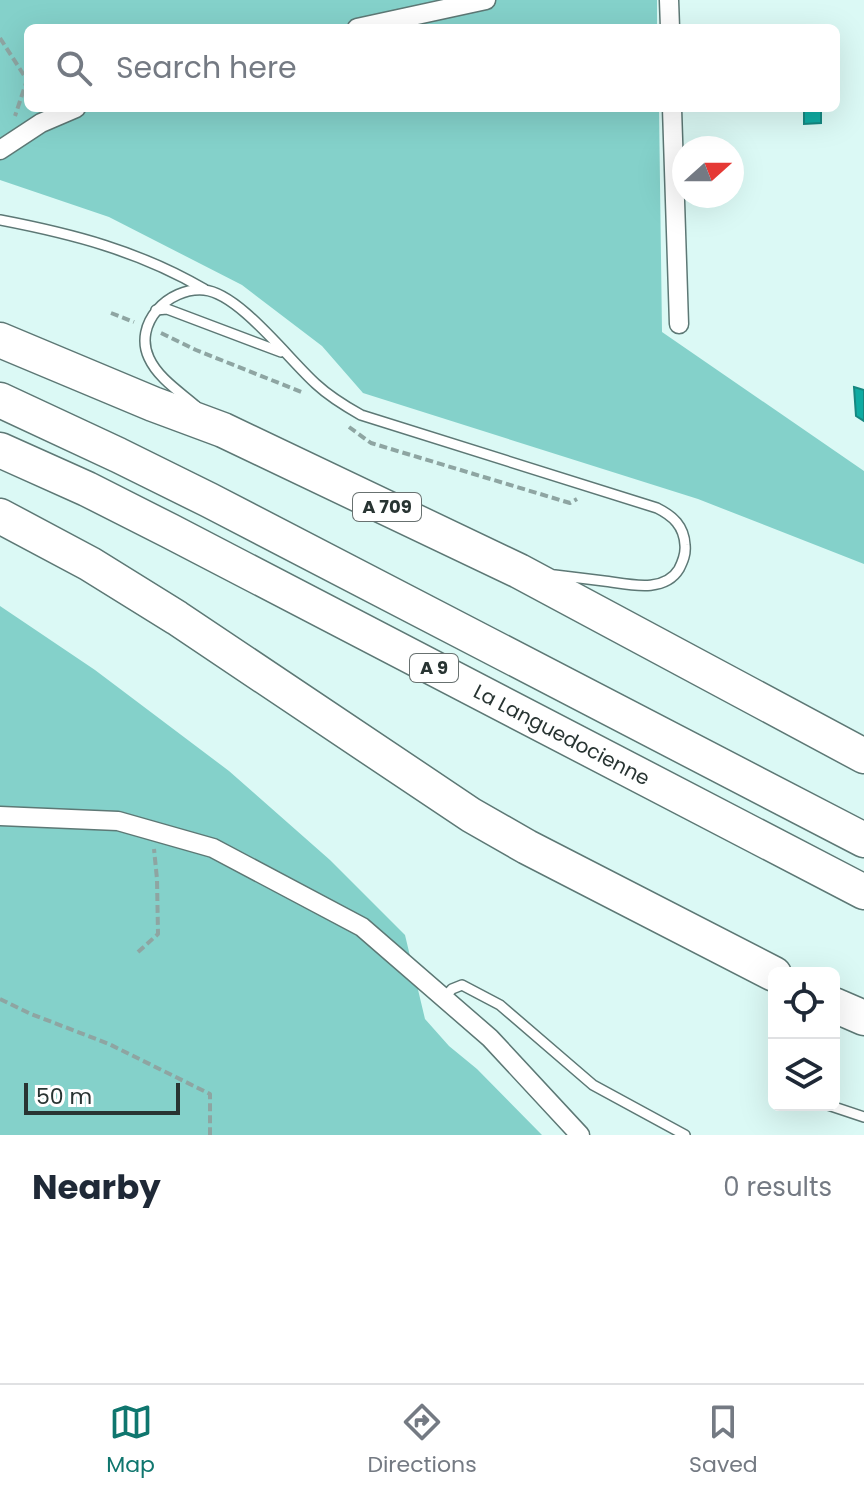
<!DOCTYPE html>
<html lang="en">
<head>
<meta charset="utf-8">
<style>
  body { margin:0; font-family:Poppins,sans-serif; background:#f2f2f3; color:#1f2937 }
  .controls { position:absolute; right:24px; bottom:24px; display:grid; overflow:hidden; border-radius:12px; box-shadow:0 8px 32px #0002 }
  .controls button { width:72px; height:72px; display:grid; place-items:center; padding:0; border:0; border-bottom:2px solid #e0e1e3; background:#fff; color:#1f2937; font:40px sans-serif }
  .compass { position:absolute; left:672px; top:136px; width:72px; height:72px; border-radius:50%; background:#fff; box-shadow:0 8px 32px #0002; rotate:69deg }
  .scale { position:absolute; left:24px; bottom:20px; width:156px; box-sizing:border-box; padding-left:8px; border:4px solid #283432; border-top:0; font-size:22px; line-height:28px; white-space:nowrap; color:#283432; -webkit-text-stroke:6px #fff; paint-order:stroke }
  .list { margin:0; padding:0; list-style:none }
  h2 { display:flex; justify-content:space-between; align-items:center; height:104px; margin:0; padding:0 32px; font-size:34px }
  h2 small { font-size:26px; font-weight:400; color:#747a83 }
  .icon { flex:none; width:44px; height:44px; fill:none; stroke:currentColor; stroke-width:2; stroke-linecap:round; stroke-linejoin:round }
  .map { position:relative; flex:none; width:864px; height:1135px; overflow:hidden }
  .search { position:absolute; background:#fff; box-shadow:0 8px 32px #0002; left:24px; right:24px; top:24px; height:88px; display:flex; align-items:center; gap:20px; box-sizing:border-box; padding:0 28px; border-radius:12px; color:#747a83; font-size:30px }
  .sheet { height:248px; background:#fff }
  nav { display:flex; justify-content:space-around; align-items:center; box-sizing:border-box; height:112px; border-top:2px solid #e0e1e3; background:#fff; font-size:22px; color:#747a83 }
  nav a { display:grid; justify-items:center; gap:4px }
  nav .on { color:#0f766e }
  .map>svg:first-child { display:block }
</style>
</head>
<body>
<div class="map">
<svg width="864" height="1135" viewBox="0 0 864 1135">
  <rect width="100%" height="100%" fill="#dbf9f5"/>
  <g fill="#84d1ca">
    <polygon points="0,0 657,0 657,28 28,28 28,108 659,108 662,332 864,471 864,564 698,499 363,393 322,346 242,285 109,217 0,180"/>
    <polygon points="0,606 95,670 229,771 330,860 405,935 425,1019 449,1046 477,1069 542,1135 0,1135"/>
  </g>
  <g fill="#0faba2" stroke="#168780" stroke-width="2">
    <polygon points="804,108 821,108 821,123 804,124"/>
    <polygon points="854,387 864,390 864,421 856,416"/>
  </g>
  <g fill="none" stroke-linecap="round" stroke-linejoin="round">
    <g stroke="#5d7875" stroke-width="12">
      <g id="lane">
        <path d="M0 220C73 234 139 251 204 289"/>
        <polyline points="156,310 167,309 281,352"/>
        <path d="M196 406C180 392 158 378 149 358 133 324 168 287 204 290 239 293 289 360 316 384 330 397 345 406 361 415L657 508C673 516 684 526 685 545 686 554 683 561 679 569 664 594 628 584 604 581 588 579 571 577 555 575"/>
        <polyline points="444,998 452,989 462,985 500,1005 593,1085 685,1135"/>
        <polyline points="828,1105 864,1117"/>
      </g>
    </g>
    <g stroke="#5d7875" stroke-width="21">
      <g id="street">
        <polyline points="669,0 670,28"/>
        <polyline points="357,28 486,0"/>
        <polyline points="672,108 679,324"/>
        <polyline points="0,150 41,123 76,108"/>
        <polyline points="0,816 118,821 213,848 362,927 490,1038 580,1135"/>
      </g>
    </g>
    <g stroke="#5d7875" stroke-width="37">
      <g id="highway">
        <polyline points="0,340 153,404 223,430 519,571 864,756"/>
        <polyline points="0,400 118,455 209,500 864,840"/>
        <path id="s1" d="M0 450 87 489 170 531 864 892"/>
        <polyline points="0,516 90,564 177,618 471,815 527,847 774,974"/>
        <polyline points="834,1005 864,1018"/>
      </g>
    </g>
    <g stroke="#8ea5a2" stroke-width="4" stroke-dasharray="8 4" stroke-linecap="butt">
      <polyline points="0,38 27,80 15,116"/>
      <polyline points="111,313 134,322"/>
      <polyline points="161,333 196,350 304,393"/>
      <polyline points="349,427 371,443 570,503 577,499"/>
      <polyline points="138,952 158,934 157,879 154,849"/>
      <polyline points="0,999 31,1014 109,1044 210,1094 210,1135"/>
    </g>
    <use href="#lane" stroke="#fff" stroke-width="9"/>
    <use href="#street" stroke="#fff" stroke-width="18"/>
    <use href="#highway" stroke="#fff" stroke-width="34"/>
  </g>
  <g text-anchor="middle" stroke-width="7" stroke-linejoin="round" paint-order="stroke">
    <g fill="#fff" stroke="#687170" stroke-width="2">
      <rect x="353" y="493" width="68" height="28" rx="6"/>
      <rect x="410" y="654" width="48" height="28" rx="6"/>
    </g>
    <g font-size="18" font-weight="bold" fill="#283432">
      <text x="387" y="513">A 709</text>
      <text x="434" y="674">A 9</text>
    </g>
    <g font-size="20" fill="#283432" stroke="#fff">
      <text dy="7" stroke="none"><textPath href="#s1" startOffset="630">La Languedocienne</textPath></text>
    </g>
  </g>
</svg>
<div class="controls">
<button><svg class="icon" aria-label="locate" viewBox="0 0 24 24"><circle cx="12" cy="12" r="6"/><path d="M12 2v4M12 18v4M2 12h4M18 12h4"/></svg></button>
<button><svg class="icon" aria-label="layers" viewBox="0 0 24 24"><path d="M12 4l9 5-9 5-9-5zM3 14l9 5 9-5"/></svg></button>
</div>
<svg class="compass" viewBox="-18 -18 36 36"><path d="M0-13l5 13h-10z" fill="#e53935"/><path d="M0 13l5-13h-10z" fill="#747a83"/></svg>
<div class="scale">50 m</div>
<div class="search"><svg class="icon" aria-label="search" viewBox="0 0 24 24"><circle cx="10" cy="10" r="6"/><path d="M15 15l6 6"/></svg>Search here</div>
</div>
<section class="sheet">
<h2>Nearby<small>0 results</small></h2>
<ul class="list">
</ul>
</section>
<nav>
<a class="on"><svg class="icon" aria-label="map" viewBox="0 0 24 24"><path d="M3 6l6-2 6 2 6-2v14l-6 2-6-2-6 2zM9 4v14M15 6v14"/></svg>Map</a>
<a><svg class="icon" aria-label="directions" viewBox="0 0 24 24"><path d="M12 3l9 9-9 9-9-9zM9 14v-3h6M13 9l2 2-2 2"/></svg>Directions</a>
<a><svg class="icon" aria-label="saved" viewBox="0 0 24 24"><path d="M7 4h10v16l-5-4-5 4z"/></svg>Saved</a>
</nav>
</body>
</html>
